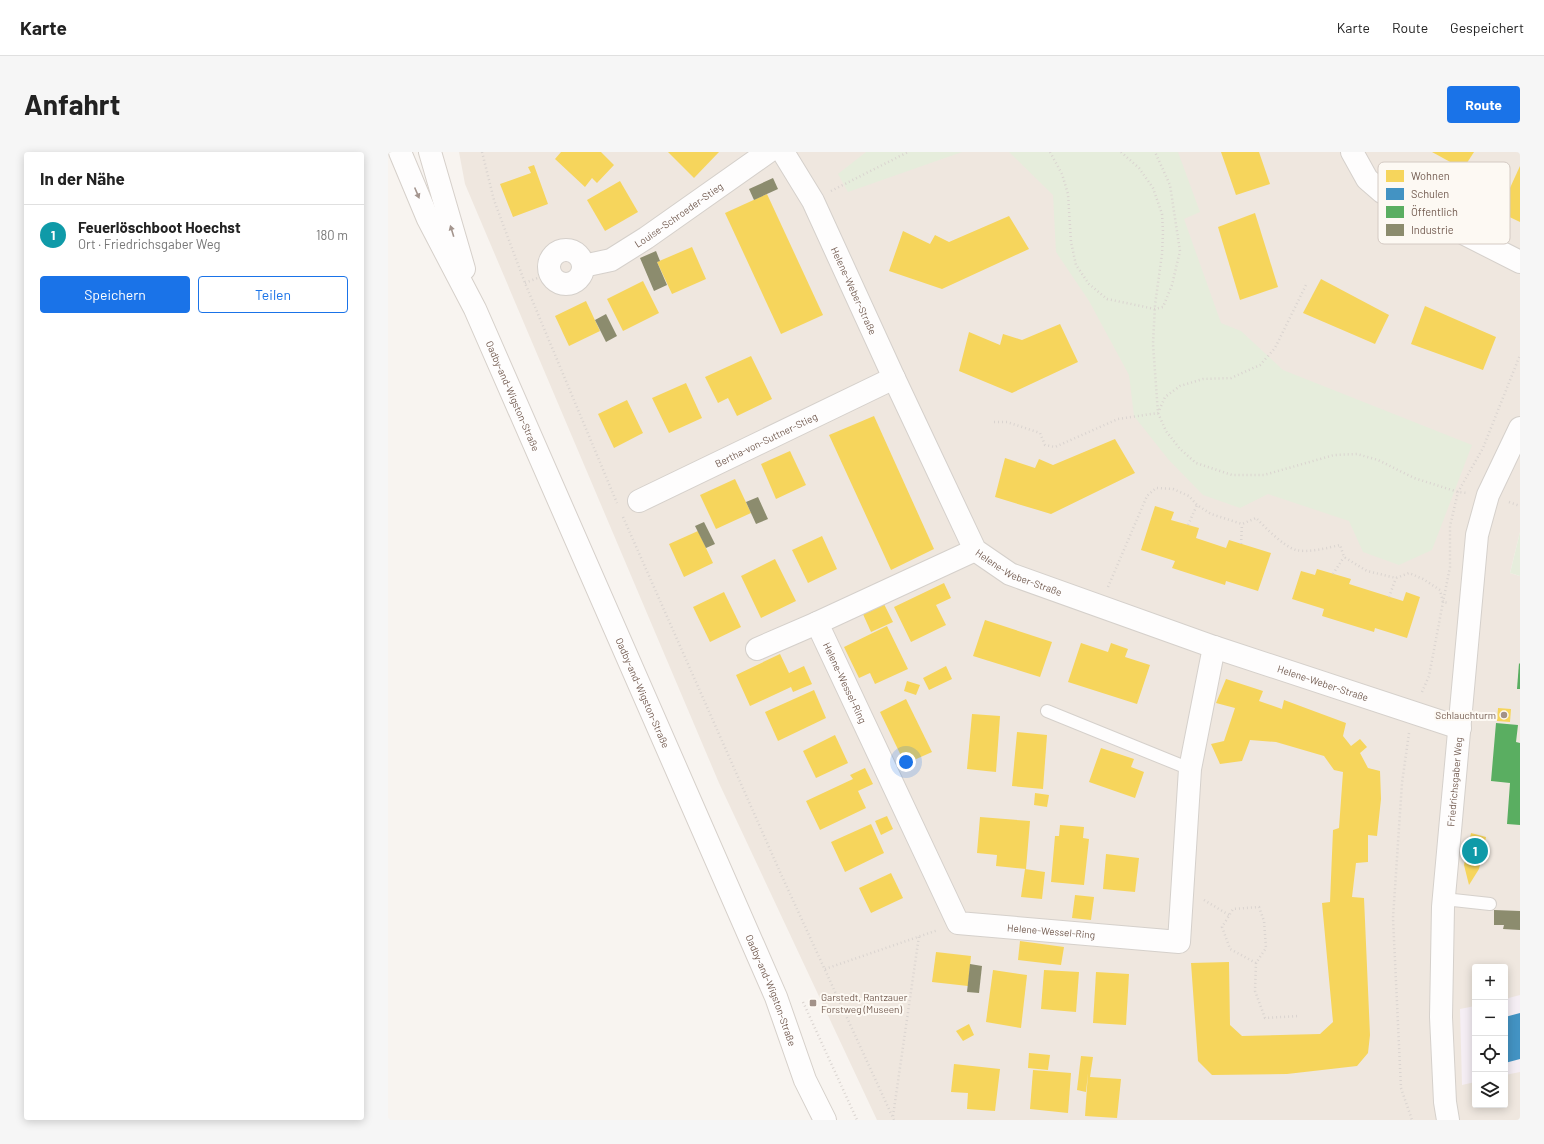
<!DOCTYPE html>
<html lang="de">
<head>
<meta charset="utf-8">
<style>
  body { margin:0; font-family:Barlow,sans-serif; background:#f6f6f6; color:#222 }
  .controls { position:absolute; right:12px; bottom:12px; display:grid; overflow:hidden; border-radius:4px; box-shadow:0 2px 10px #0003 }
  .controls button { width:36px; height:36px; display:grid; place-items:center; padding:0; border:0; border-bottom:1px solid #e0e0e0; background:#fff; color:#222; font:20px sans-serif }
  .you { position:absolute; left:518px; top:610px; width:14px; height:14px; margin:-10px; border:3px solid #fff; border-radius:50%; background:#1a73e8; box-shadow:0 0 0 6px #1a73e833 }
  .badge { display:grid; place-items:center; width:26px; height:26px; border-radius:50%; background:#1a73e8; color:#fff; font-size:13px; font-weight:700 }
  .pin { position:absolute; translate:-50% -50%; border:2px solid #fff; box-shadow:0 1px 4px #0006 }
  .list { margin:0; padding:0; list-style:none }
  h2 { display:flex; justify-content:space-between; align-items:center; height:52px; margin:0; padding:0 16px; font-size:17px }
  h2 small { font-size:13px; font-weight:400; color:#767676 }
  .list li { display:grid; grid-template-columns:26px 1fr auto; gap:12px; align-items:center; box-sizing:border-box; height:60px; padding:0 16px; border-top:1px solid #e0e0e0 }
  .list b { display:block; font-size:15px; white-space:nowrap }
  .list p { margin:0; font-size:13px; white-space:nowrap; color:#767676 }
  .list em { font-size:13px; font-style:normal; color:#767676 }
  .actions { display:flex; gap:8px; padding:12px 16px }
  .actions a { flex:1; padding:9px 0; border:1px solid #1a73e8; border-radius:4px; text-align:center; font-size:14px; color:#1a73e8 }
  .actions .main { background:#1a73e8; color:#fff }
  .icon { flex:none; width:22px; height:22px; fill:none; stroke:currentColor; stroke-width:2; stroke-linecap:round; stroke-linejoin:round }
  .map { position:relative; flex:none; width:1132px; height:968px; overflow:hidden; border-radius:4px }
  header { display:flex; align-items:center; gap:24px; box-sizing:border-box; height:56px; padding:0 20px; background:#fff; border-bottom:1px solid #e0e0e0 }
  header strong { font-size:19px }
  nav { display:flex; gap:22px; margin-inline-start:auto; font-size:14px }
  .intro { display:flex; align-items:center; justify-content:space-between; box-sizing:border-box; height:96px; padding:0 24px }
  h1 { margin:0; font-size:28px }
  .button { padding:10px 18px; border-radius:4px; background:#1a73e8; color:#fff; font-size:14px; font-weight:700 }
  main { display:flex; gap:24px; padding:0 24px }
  aside { flex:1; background:#fff; border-radius:4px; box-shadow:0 2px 10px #0003 }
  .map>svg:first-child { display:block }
</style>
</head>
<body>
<header>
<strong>Karte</strong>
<nav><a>Karte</a><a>Route</a><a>Gespeichert</a></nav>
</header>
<div class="intro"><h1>Anfahrt</h1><a class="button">Route</a></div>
<main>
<aside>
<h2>In der Nähe<small></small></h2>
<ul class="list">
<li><span class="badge" style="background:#0f9aa8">1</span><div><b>Feuerlöschboot Hoechst</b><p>Ort · Friedrichsgaber Weg</p></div><em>180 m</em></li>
</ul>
<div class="actions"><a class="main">Speichern</a><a>Teilen</a></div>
</aside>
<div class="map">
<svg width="1132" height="968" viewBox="0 0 1132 968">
  <rect width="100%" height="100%" fill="#f8f4f0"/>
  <path fill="#efe7df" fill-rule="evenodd" d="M71 0H1132V380L1122 421 1132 424V968H489L331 631 77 32ZM1087 815H1117V953H1087Z"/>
  <g fill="#f5eef4">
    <polygon points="1132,843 1132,920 1117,923 1117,847"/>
    <polygon points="1087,854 1087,930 1074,933 1072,857"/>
  </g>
  <g fill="#e6eddc">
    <polygon points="478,0 574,0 460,40 450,22"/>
    <polygon points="621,0 790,0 812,60 796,67 833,171 853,179 895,218 1084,293 1044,398 1011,413 975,400 961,369 880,342 852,356 815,343 780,307 746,264 741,223 701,149 668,100 665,43"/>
    <polygon points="1132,380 1132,424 1122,421"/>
  </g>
  <g fill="#f6d55c">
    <polygon points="173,0 213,0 226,13 209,31 204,26 197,35 167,7"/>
    <polygon points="280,0 331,0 306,26"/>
    <polygon points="833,0 871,0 882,32 848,43"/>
    <polygon points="1044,0 1086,0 1075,17"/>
    <polygon points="146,13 160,52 125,65 112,32 143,21 140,15"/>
    <polygon points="1132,14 1132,70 1111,60"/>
    <polygon points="232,29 250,60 217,79 199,48"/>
    <polygon points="379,42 435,163 393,182 337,61"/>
    <polygon points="867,61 890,135 852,148 830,75"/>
    <polygon points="621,64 641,97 554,137 501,119 515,79 542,92 547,83 561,90"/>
    <polygon points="304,95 318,127 284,142 269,110"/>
    <polygon points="933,127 1001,163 987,192 915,161"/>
    <polygon points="255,129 271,161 235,179 219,147"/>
    <polygon points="198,149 212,179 181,194 167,164"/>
    <polygon points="1037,154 1108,185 1095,218 1023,192"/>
    <polygon points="672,172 690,210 624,241 571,219 581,180 612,193 615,182 634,188"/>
    <polygon points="363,204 384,247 349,264 340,246 330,251 317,225"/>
    <polygon points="298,231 314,266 281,281 264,246"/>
    <polygon points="239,248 255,281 226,296 210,262"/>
    <polygon points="486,264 546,397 503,418 441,283"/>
    <polygon points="727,287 747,321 663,362 607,345 617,306 647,316 651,307 665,313"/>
    <polygon points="402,299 418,333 388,347 373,312"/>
    <polygon points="347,327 363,361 328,377 312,343"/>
    <polygon points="767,354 786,360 783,368 811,376 808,386 838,396 841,388 883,401 870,439 838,429 837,433 784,416 787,409 753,398"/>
    <polygon points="310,379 325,411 296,425 281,392"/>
    <polygon points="434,384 449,417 420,431 404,398"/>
    <polygon points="387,407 408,449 373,466 353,424"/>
    <polygon points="929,417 963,427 961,432 1015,449 1018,440 1032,445 1019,486 987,476 986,480 934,464 936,457 904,447 913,419 927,423"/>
    <polygon points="556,431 563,446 548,453 558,473 523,490 506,455"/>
    <polygon points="336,440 353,475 322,490 305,455"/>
    <polygon points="495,450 505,470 483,480 474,460"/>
    <polygon points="597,468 664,490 652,525 585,504"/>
    <polygon points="499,474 520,517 487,532 482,521 471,526 456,495"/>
    <polygon points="693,491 720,500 723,491 740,497 737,505 762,513 749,552 680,530"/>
    <polygon points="392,502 401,521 416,514 424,532 405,540 403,535 362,554 348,523"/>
    <polygon points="558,514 564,527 541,538 535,526"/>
    <polygon points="838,527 875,539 871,549 894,557 896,548 958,571 955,584 963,594 972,587 979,595 972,601 980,616 992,619 993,647 989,684 980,683 980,710 968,711 964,745 976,746 982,883 980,901 969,914 899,922 824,923 810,909 803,811 841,810 842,873 854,884 932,882 945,870 934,751 942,750 945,678 951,676 955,620 946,618 936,604 888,590 862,588 854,609 832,612 823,592 836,589 847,556 828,551"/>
    <polygon points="519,529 532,533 528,543 516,539"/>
    <polygon points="426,538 438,566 390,589 377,560"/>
    <polygon points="518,547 544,600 517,612 492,560"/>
    <polygon points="1110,556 1123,557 1122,570 1109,569"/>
    <polygon points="584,562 612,564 608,620 579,617"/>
    <polygon points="629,580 659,583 655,637 624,634"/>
    <polygon points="447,583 460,611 428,626 415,599"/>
    <polygon points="713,596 746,607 743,615 756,620 747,646 701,630"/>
    <polygon points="477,616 485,632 470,639 478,656 432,678 418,649 465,627 462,623"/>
    <polygon points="647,641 661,643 659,655 646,653"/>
    <polygon points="499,664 505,677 493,683 487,669"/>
    <polygon points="592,665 642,669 638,717 608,714 609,703 589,701"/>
    <polygon points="483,672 496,701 457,720 443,690"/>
    <polygon points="672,673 696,675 695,686 701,687 696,733 663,730 667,684 671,684"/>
    <polygon points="1083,681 1098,685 1091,717 1081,733 1076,713"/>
    <polygon points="718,702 751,706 747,740 715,737"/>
    <polygon points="637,717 657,720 654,747 633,745"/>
    <polygon points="503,721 515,746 483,761 471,736"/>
    <polygon points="687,743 706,745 703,768 684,766"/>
    <polygon points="632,789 676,795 673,813 630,808"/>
    <polygon points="548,800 583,804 580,834 544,830"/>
    <polygon points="605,818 639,823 633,876 598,870"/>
    <polygon points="656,818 691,820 688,860 653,857"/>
    <polygon points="708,820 741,822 738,873 705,871"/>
    <polygon points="581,872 586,883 575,889 568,879"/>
    <polygon points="641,901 662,903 660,918 640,916"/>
    <polygon points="693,904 705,905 702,925 733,927 729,966 697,964 700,921 698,940 689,938"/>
    <polygon points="566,912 612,917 607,959 579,957 580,941 563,940"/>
    <polygon points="645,918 683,921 680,961 642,957"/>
  </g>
  <polygon fill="#4393c3" points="1132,861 1132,907 1117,911 1117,865"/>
  <g fill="#5aae61">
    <polygon points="1131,511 1132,512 1132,537 1129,537"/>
    <polygon points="1108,571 1130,573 1128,590 1132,591 1132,673 1119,672 1122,631 1103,629"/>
  </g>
  <g fill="#8c8c6e">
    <polygon points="385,26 390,37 366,48 361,37"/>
    <polygon points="268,99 272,109 269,110 279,133 266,139 252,106"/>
    <polygon points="218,162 229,184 218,190 207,168"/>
    <polygon points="370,345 380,367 368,372 358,350"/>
    <polygon points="316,370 327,392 318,396 307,374"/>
    <polygon points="1106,758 1132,759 1132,778 1115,777 1116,773 1106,773"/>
    <polygon points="582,812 594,814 591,841 579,840"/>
  </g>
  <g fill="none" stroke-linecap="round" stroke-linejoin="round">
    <g stroke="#d5d0cb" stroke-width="14">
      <g id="lane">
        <polyline points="659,559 802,617"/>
        <polyline points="1056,747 1102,752"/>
      </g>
    </g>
    <g stroke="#d5d0cb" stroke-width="24">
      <g id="street">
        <path id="s1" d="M395 0 425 49 506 226 587 398 622 422 826 495 1072 576"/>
        <polyline points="964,0 979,27 994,40 1132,110"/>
        <circle cx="178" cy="115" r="17"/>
        <path id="s2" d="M195 114 223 108 258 86 380 0"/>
        <path id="s3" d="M251 349 506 226"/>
        <path id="s4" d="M587 398 429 471 570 771 791 790 802 617 826 495"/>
        <polyline points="369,497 429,471"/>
        <path id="s5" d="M1060 968 1057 950 1053 865 1055 755 1089 383 1100 343 1132 276"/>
      </g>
    </g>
    <g stroke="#d6d0ca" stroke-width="24">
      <g id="secondary">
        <path id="s6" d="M12 0 40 67 87 157 388 845 417 928 437 968"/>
        <polyline points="42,0 76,117"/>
      </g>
    </g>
    <g stroke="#dad4d0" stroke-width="2.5" stroke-dasharray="1 3" stroke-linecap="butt">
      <polyline points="94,0 106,48 137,131 229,351"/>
      <polyline points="662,0 674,22 680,42 683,90 688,113 701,132 719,147 767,157 775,155 784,133 792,99 782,33 767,0"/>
      <polyline points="733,0 751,16 765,36 774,62 775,80 774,102 767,153 765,192 770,261 778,279 792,297 808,311 844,323 876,323 946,303 969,302 990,308 1026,326 1070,340 1079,341"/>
      <polyline points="443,39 520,0"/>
      <polyline points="137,131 162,121"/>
      <polyline points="606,270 619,270 652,281 657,293 667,295 730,267 770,261 777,245 792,234 815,227 843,226 872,213 887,196 918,133"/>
      <polyline points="1121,350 1132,354"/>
      <polyline points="235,365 392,720 506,968"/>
      <polyline points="800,373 809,353"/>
      <polyline points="853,392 854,372"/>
      <polyline points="945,422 956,405"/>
      <path d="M720 435 759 344 768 336 785 337 801 344 809 353 823 362 854 372 868 366C878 376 895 394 908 398 920 401 939 396 952 393L956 405 979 419 1008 426 1021 421 1035 427 1052 438 1055 450 1061 451"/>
      <polyline points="1001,445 1008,426"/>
      <polyline points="1034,540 1041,524 1055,450 1062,415 1062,374 1070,340 1095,296 1132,203"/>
      <polyline points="1021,581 1014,631 1005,766 1013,936 1024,968"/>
      <polyline points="816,748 841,763"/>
      <polyline points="868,811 842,797 834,775 845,757 871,755 876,769 878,796 868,811 867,839 877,866 911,864"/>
      <polyline points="437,817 550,778"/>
      <polyline points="415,850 469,968"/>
      <polyline points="505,964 531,784"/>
    </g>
    <use href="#lane" stroke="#fefdfd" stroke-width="12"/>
    <use href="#street" stroke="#fefdfd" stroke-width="22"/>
    <use href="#secondary" stroke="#fefdfd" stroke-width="22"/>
  </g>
  <defs><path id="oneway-solid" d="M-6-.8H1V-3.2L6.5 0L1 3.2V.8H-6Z"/></defs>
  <g fill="#a4958e">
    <use href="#oneway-solid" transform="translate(29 41) rotate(67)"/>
    <use href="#oneway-solid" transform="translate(64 79) rotate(-107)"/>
  </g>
  <g fill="#a29289" stroke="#fdf9f3" stroke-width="1.5">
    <circle cx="1116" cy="563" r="4"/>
    <rect x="421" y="847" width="8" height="8" rx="2"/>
  </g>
  <g text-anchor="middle" stroke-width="4" stroke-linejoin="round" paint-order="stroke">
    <g font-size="10" fill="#745d52" stroke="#fdf9f3">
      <text dy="4" stroke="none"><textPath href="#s2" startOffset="110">Louise-Schroeder-Stieg</textPath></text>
      <text dy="4" stroke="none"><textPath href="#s1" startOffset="156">Helene-Weber-Straße</textPath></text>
      <text dy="4" stroke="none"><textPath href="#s6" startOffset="269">Oadby-and-Wigston-Straße</textPath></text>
      <text dy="4" stroke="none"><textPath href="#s3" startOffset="141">Bertha-von-Suttner-Stieg</textPath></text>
      <text dy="4" stroke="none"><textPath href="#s1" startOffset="492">Helene-Weber-Straße</textPath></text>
      <text dy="4" stroke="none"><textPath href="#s4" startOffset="240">Helene-Wessel-Ring</textPath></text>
      <text dy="4" stroke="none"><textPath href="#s1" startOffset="816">Helene-Weber-Straße</textPath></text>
      <text dy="4" stroke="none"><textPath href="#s6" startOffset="593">Oadby-and-Wigston-Straße</textPath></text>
      <text dy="4" stroke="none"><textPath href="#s5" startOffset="339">Friedrichsgaber Weg</textPath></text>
      <text dy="4" stroke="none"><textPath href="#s4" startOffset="599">Helene-Wessel-Ring</textPath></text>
      <text dy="4" stroke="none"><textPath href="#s6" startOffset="917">Oadby-and-Wigston-Straße</textPath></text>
    </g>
    <g font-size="10" fill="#745d52" stroke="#fdf9f3" text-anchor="end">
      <text x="1108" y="567">Schlauchturm</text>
      <text x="433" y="849" text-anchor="start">Garstedt, Rantzauer<tspan x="433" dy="12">Forstweg (Museen)</tspan></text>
    </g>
  </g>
  <rect x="990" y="10" width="132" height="82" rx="6" fill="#fdf9f3" stroke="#d4cac3" stroke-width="1"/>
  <rect x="998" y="18" width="18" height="12" fill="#f6d55c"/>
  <rect x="998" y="36" width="18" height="12" fill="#4393c3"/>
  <rect x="998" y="54" width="18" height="12" fill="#5aae61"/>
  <rect x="998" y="72" width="18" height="12" fill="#8c8c6e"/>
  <g font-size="11" fill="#745d52">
    <text x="1023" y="28">Wohnen</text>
    <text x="1023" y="46">Schulen</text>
    <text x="1023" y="64">Öffentlich</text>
    <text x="1023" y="82">Industrie</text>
  </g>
</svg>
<div class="controls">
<button>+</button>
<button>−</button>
<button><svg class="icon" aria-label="locate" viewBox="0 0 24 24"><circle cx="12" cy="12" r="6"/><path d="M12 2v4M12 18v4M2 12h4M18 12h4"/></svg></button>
<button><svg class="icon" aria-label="layers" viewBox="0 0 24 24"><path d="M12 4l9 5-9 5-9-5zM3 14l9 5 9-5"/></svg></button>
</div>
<div class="you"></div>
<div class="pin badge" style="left:1087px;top:699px;background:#0f9aa8">1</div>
</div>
</main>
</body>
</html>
